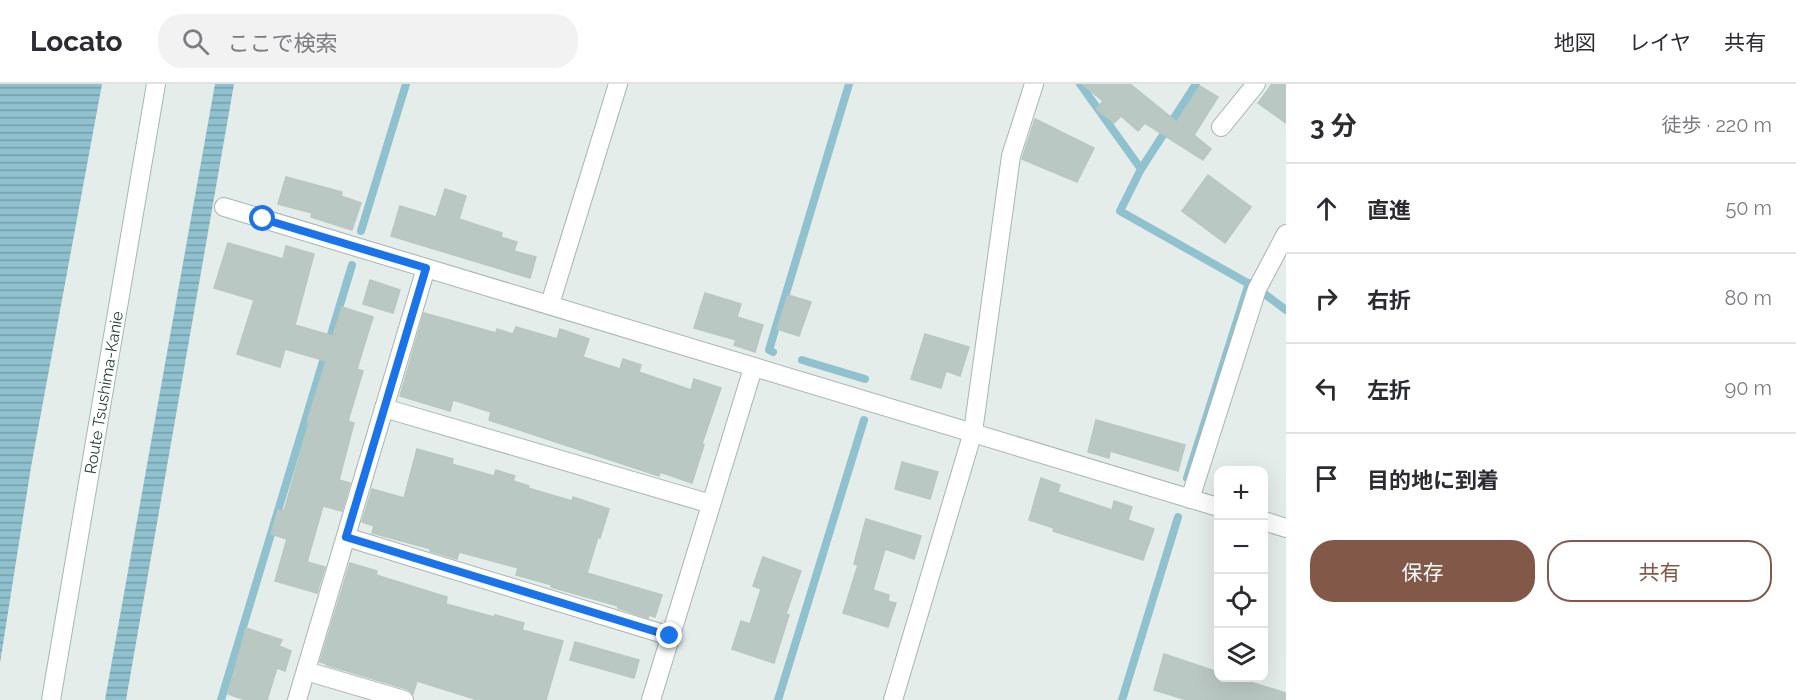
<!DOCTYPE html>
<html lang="ja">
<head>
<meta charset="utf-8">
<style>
  body { margin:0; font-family:Raleway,"Noto Sans JP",sans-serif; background:#f2f2f3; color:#2b2b33 }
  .controls { position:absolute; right:18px; bottom:18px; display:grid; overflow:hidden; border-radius:12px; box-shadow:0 6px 24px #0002 }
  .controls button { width:54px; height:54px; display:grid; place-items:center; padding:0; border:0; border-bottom:2px solid #e1e1e2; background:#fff; color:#2b2b33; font:30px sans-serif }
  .stop { position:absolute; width:18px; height:18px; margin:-14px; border:4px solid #1a73e8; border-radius:50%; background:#fff }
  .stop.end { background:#1a73e8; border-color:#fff; box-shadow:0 2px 6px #0008 }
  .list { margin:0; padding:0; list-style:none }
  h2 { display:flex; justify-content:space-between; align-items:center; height:78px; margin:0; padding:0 24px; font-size:26px }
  h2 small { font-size:20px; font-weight:400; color:#7c7c81 }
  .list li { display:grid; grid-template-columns:39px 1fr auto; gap:18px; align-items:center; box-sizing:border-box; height:90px; padding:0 24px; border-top:2px solid #e1e1e2 }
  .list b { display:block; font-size:22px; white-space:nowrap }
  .list em { font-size:20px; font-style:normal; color:#7c7c81 }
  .actions { display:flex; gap:12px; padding:18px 24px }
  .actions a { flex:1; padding:14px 0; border:2px solid #825849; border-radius:24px; text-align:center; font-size:21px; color:#825849 }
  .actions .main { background:#825849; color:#fff }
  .icon { flex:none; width:33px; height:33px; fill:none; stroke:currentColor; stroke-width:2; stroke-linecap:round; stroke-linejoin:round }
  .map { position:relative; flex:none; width:1286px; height:616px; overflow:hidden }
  header { display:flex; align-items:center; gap:36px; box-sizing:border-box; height:84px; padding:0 30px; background:#fff; border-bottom:2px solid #e1e1e2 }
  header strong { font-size:28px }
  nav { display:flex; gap:33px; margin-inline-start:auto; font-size:21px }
  .search { width:420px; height:54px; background:#f2f2f3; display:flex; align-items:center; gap:15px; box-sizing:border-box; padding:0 21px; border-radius:24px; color:#7c7c81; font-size:22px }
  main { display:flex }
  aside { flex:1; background:#fff }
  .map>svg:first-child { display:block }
</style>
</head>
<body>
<header>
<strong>Locato</strong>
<div class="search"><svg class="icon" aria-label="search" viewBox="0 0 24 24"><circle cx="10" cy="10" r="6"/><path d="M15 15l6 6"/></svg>ここで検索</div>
<nav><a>地図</a><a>レイヤ</a><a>共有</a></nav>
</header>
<main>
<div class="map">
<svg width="1286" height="616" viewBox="0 0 1286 616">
  <defs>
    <pattern id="water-rules" width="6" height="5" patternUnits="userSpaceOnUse" patternTransform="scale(1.5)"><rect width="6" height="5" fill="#90c1cf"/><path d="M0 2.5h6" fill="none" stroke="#759ea9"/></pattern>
  </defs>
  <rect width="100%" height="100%" fill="#e5edea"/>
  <g fill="url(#water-rules)">
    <polygon points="0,0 102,0 31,383 0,579"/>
    <polygon points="215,0 234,0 126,616 105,616"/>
  </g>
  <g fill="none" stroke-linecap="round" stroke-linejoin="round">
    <g stroke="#90c1cf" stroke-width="8">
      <polyline points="1080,0 1141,85"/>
      <polyline points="1196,0 1141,85 1120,127 1251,201"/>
      <polyline points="361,147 406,0"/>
      <polyline points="1266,211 1286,226"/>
      <polyline points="773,268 769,266 849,0"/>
      <polyline points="802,276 865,295"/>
      <polyline points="1187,394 1249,199"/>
      <polyline points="221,616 352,181"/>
      <polyline points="778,616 864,336"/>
      <polyline points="1122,616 1178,433"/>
    </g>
  </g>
  <g fill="#bac8c3" stroke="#b7c7c1" stroke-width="1.5">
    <polygon points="1082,0 1130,0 1177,38 1200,2 1218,13 1194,51 1211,65 1203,76 1145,39 1138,47 1121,32 1114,39 1096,25 1103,17"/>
    <polygon points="1272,0 1286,0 1286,39 1258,19"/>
    <polygon points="1035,35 1094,64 1077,98 1022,75"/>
    <polygon points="1208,91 1251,123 1225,159 1182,127"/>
    <polygon points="286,93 342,108 341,112 361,119 352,146 311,133 312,129 278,120"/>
    <polygon points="445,105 466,112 459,135 502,149 501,153 517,158 514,167 536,173 530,194 391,152 400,122 436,133"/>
    <polygon points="228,159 283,175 286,162 314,170 295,241 333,252 342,223 373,233 357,285 363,287 348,337 354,339 339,396 350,399 342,427 323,422 307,478 325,483 317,509 275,497 287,455 271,450 278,426 284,427 309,339 307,338 326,277 285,265 280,283 237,270 254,216 214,204"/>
    <polygon points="370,196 400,206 393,229 363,220"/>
    <polygon points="705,209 741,220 737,233 763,241 755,268 734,261 736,256 694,244"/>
    <polygon points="788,211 811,218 799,252 777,245"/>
    <polygon points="424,229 496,249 497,245 513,250 516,243 557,255 560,245 589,255 583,273 620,285 623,275 641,281 639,288 691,306 694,295 721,304 702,360 704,361 692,399 660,388 659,392 489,336 491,328 453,316 450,327 400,312"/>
    <polygon points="925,250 969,263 960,292 946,287 941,304 911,295"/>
    <polygon points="1096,336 1185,361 1178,387 1110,367 1109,374 1088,368"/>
    <polygon points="417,365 453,375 452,380 494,392 496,386 515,392 513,397 529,402 528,404 572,417 573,413 609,425 600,454 598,453 587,489 662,511 655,533 649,531 648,534 618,524 618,522 551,503 552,501 516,491 518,484 459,468 457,475 430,467 431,465 372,449 374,442 362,438 372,405 404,414"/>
    <polygon points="902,378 938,388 930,415 895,405"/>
    <polygon points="1041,394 1060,401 1058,408 1112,426 1114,417 1132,423 1128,436 1154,445 1143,476 1053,447 1054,444 1029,436"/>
    <polygon points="866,435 921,452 914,475 885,465 873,506 889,511 888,517 896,519 888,543 843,529 858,481 854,480"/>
    <polygon points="763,473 801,487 786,530 789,531 774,579 732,565 741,537 750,540 761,505 753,502"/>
    <polygon points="350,479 377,487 376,491 447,513 446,520 494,533 495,531 524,539 522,546 563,557 546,616 478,616 417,597 413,610 407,605 326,581 327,580 320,578"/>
    <polygon points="246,544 282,556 279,562 291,567 285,587 277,584 267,616 246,616 228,610"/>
    <polygon points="575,558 639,576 634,594 570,576"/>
    <polygon points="1164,570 1218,588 1218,594 1237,594 1286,609 1286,616 1187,616 1154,606"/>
  </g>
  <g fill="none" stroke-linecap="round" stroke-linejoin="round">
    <g stroke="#a7b5b1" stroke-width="20">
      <g id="street">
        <polyline points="1221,43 1256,0"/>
        <polyline points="224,123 1218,423"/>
        <polyline points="550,220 618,0"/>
        <polyline points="384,324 711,420"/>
        <polyline points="1190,415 1257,205 1286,150"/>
        <polyline points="1264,437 1286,444"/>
        <polyline points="346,453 670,552"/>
        <polyline points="306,587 404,616"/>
        <polyline points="297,616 426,184"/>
        <polyline points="651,616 753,284"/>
        <polyline points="893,616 973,348 1011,72 1034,0"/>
      </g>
    </g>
    <g stroke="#a3b9b3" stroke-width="20">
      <g id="secondary">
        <path id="s1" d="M51 616 156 0"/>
      </g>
    </g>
    <use href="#street" stroke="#fff" stroke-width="18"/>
    <use href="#secondary" stroke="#fff" stroke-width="18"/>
  </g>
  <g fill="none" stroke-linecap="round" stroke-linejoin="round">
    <polyline stroke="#1a73e8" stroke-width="8" points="263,135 426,184 346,453 670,552"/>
  </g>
  <g text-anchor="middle" stroke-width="4.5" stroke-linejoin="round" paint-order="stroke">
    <g font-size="16" fill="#243e39" stroke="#f5faf8">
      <text dy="6" stroke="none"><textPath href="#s1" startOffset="312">Route Tsushima-Kanie</textPath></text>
    </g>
  </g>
</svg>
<div class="controls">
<button>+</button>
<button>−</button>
<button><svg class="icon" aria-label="locate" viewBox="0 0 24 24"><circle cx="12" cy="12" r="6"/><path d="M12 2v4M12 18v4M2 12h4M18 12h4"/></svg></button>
<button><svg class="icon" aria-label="layers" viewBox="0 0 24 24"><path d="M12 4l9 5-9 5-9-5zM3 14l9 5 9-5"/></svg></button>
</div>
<div class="stop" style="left:263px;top:135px"></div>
<div class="stop end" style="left:670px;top:552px"></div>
</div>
<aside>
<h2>3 分<small>徒歩 · 220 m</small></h2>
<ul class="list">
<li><svg class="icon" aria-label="ahead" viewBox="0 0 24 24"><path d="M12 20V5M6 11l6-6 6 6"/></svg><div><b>直進</b></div><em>50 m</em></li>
<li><svg class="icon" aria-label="right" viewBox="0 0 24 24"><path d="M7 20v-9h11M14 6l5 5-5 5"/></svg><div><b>右折</b></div><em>80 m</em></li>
<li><svg class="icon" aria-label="left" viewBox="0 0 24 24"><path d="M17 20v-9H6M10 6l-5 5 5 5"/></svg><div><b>左折</b></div><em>90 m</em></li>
<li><svg class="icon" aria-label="arrive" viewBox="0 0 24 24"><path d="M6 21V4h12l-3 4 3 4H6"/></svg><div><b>目的地に到着</b></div></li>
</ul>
<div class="actions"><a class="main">保存</a><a>共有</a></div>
</aside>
</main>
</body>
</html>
